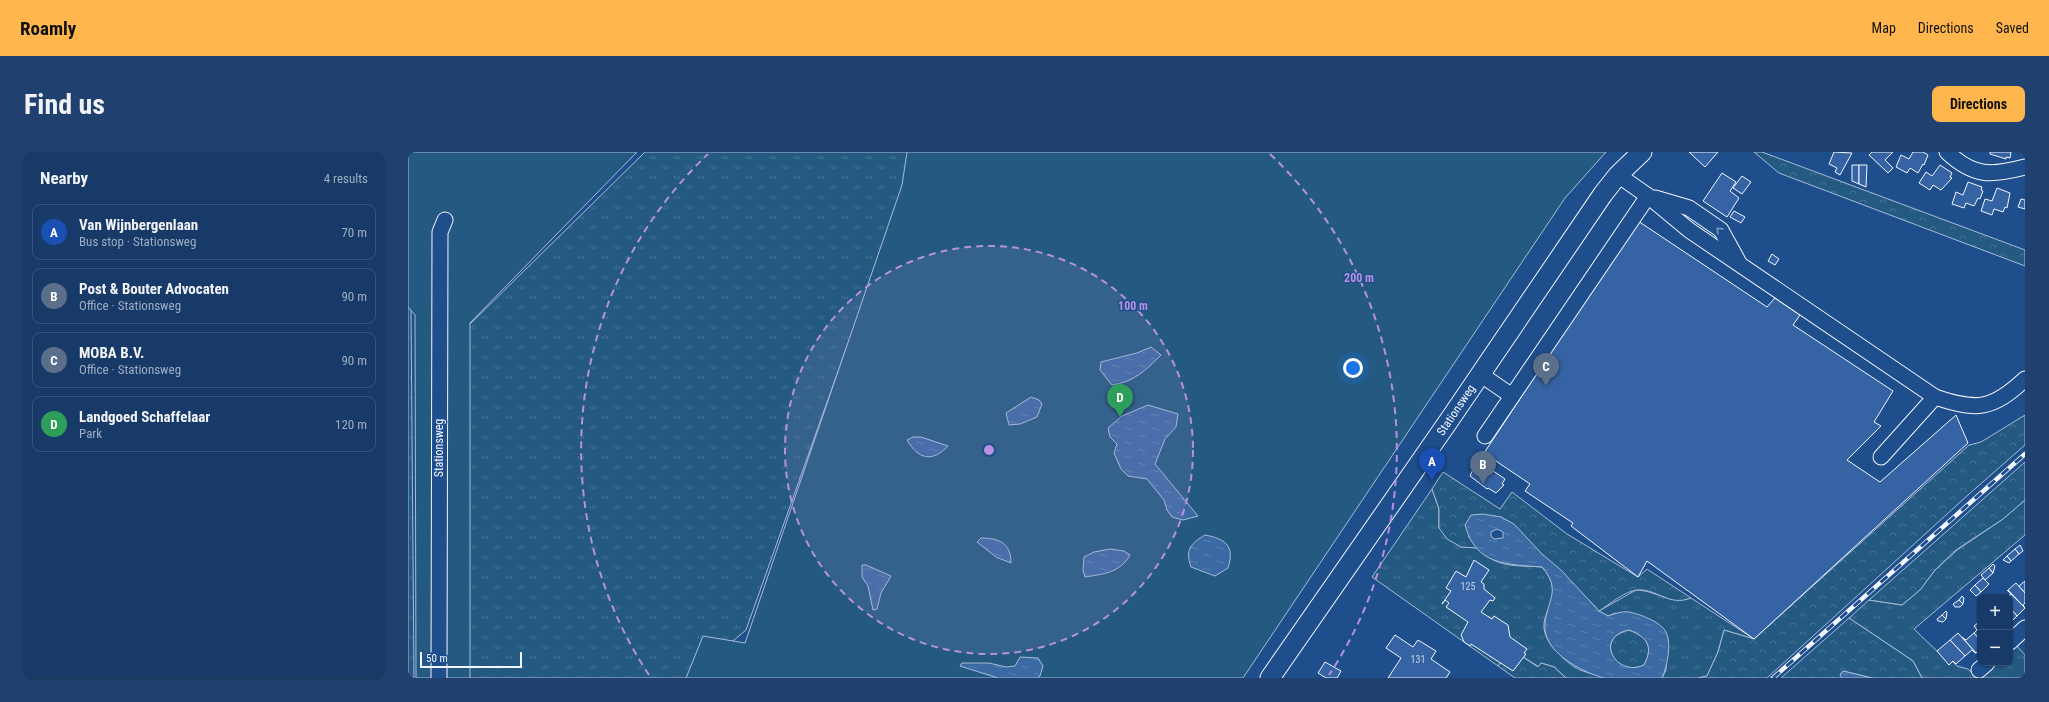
<!DOCTYPE html>
<html lang="en">
<head>
<meta charset="utf-8">
<style>
  body { margin:0; font-family:"Roboto Condensed",sans-serif; background:#20416f; color:#f1f3f6 }
  .controls { position:absolute; right:12px; bottom:12px; display:grid; overflow:hidden; border-radius:8px; box-shadow:0 1px 3px #0004 }
  .controls button { width:36px; height:36px; display:grid; place-items:center; padding:0; border:0; border-bottom:1px solid #36547d; background:#173a69; color:#f1f3f6; font:20px sans-serif }
  .scale { position:absolute; left:12px; bottom:10px; width:102px; box-sizing:border-box; padding-left:4px; border:2px solid #f2f6ff; border-top:0; font-size:11px; line-height:14px; white-space:nowrap; color:#f2f6ff; -webkit-text-stroke:3px #1f4e8c; paint-order:stroke }
  .you { position:absolute; left:945px; top:216px; width:14px; height:14px; margin:-10px; border:3px solid #fff; border-radius:50%; background:#1a73e8; box-shadow:0 0 0 6px #1a73e833 }
  .badge { display:grid; place-items:center; width:26px; height:26px; border-radius:50%; background:#ffb74d; color:#fff; font-size:13px; font-weight:700 }
  .pin { position:absolute; translate:-50% -33px; filter:drop-shadow(0 1px 2px #0008) }
  .pin::after { content:''; position:absolute; top:21px; width:14px; height:12px; background:inherit; clip-path:polygon(0 0,100% 0,50% 100%) }
  .list { margin:0; padding:0; list-style:none }
  h2 { display:flex; justify-content:space-between; align-items:center; height:52px; margin:0; padding:0 16px; font-size:17px }
  h2 small { font-size:13px; font-weight:400; color:#9eadc0 }
  .list li { display:grid; grid-template-columns:26px 1fr auto; gap:12px; align-items:center; box-sizing:border-box; height:56px; margin:0 8px 8px; padding:0 8px; border:1px solid #36547d; border-radius:8px }
  .list b { display:block; font-size:15px; white-space:nowrap }
  .list p { margin:0; font-size:13px; white-space:nowrap; color:#9eadc0 }
  .list em { font-size:13px; font-style:normal; color:#9eadc0 }
  .map { position:relative; flex:none; width:1617px; height:526px; overflow:hidden; border-radius:8px }
  header { display:flex; align-items:center; gap:24px; box-sizing:border-box; height:56px; padding:0 20px; background:#ffb74d; color:#111 }
  header strong { font-size:19px }
  nav { display:flex; gap:22px; margin-inline-start:auto; font-size:14px }
  .intro { display:flex; align-items:center; justify-content:space-between; box-sizing:border-box; height:96px; padding:0 24px }
  h1 { margin:0; font-size:28px }
  .button { padding:10px 18px; border-radius:8px; background:#ffb74d; color:#111; font-size:14px; font-weight:700 }
  main { display:flex; gap:24px; padding:0 24px }
  aside { flex:1; background:#173a69; border-radius:8px; box-shadow:0 1px 3px #0004 }
  .map>svg:first-child { display:block }
</style>
</head>
<body>
<header>
<strong>Roamly</strong>
<nav><a>Map</a><a>Directions</a><a>Saved</a></nav>
</header>
<div class="intro"><h1>Find us</h1><a class="button">Directions</a></div>
<main>
<aside>
<h2>Nearby<small>4 results</small></h2>
<ul class="list">
<li><span class="badge" style="background:#1a4fb4">A</span><div><b>Van Wijnbergenlaan</b><p>Bus stop · Stationsweg</p></div><em>70 m</em></li>
<li><span class="badge" style="background:#5c6f8a">B</span><div><b>Post &amp; Bouter Advocaten</b><p>Office · Stationsweg</p></div><em>90 m</em></li>
<li><span class="badge" style="background:#5c6f8a">C</span><div><b>MOBA B.V.</b><p>Office · Stationsweg</p></div><em>90 m</em></li>
<li><span class="badge" style="background:#2e9e5b">D</span><div><b>Landgoed Schaffelaar</b><p>Park</p></div><em>120 m</em></li>
</ul>
</aside>
<div class="map">
<svg width="1617" height="526" viewBox="0 0 1617 526">
  <defs>
    <pattern id="grass-tufts" width="24" height="20" patternUnits="userSpaceOnUse"><rect width="24" height="20" fill="#245a82"/><path d="M3 7l-1-3M5 7V3M7 7l1-3M15 17l-1-3M17 17v-4M19 17l1-3" fill="none" stroke="#447295"/></pattern>
    <pattern id="forest-crowns" width="20" height="18" patternUnits="userSpaceOnUse"><rect width="20" height="18" fill="#245a82"/><path d="M2 6a3 3 0 1 1 6 0M12 15a3 3 0 1 1 6 0" fill="none" stroke="#447295"/></pattern>
    <pattern id="water-ripples" width="26" height="14" patternUnits="userSpaceOnUse"><rect width="26" height="14" fill="#3b69a3"/><path d="M2 4q2-2 4 0t4 0M15 11q2-2 4 0t4 0" fill="none" stroke="#587fb1"/></pattern>
  </defs>
  <rect width="100%" height="100%" fill="#1f4e8c"/>
  <g fill="url(#grass-tufts)" stroke="#a8bbd7">
    <polygon points="237,0 508,0 338,478 281,526 61,526 57,177"/>
    <polygon points="0,151 3,158 6,526 0,526"/>
    <path d="M1024 337 1031 357V376L1053 395 1070 396C1089 417 1109 413 1134 415 1160 445 1130 458 1137 481 1139 489 1147 498 1153 504 1158 509 1168 517 1175 519 1182 522 1190 522 1196 526H1158L1146 515 1133 511 1131 515 1103 497 1090 514 964 425Z"/>
    <polygon points="1617,348 1617,383 1506,477 1532,502 1534,499 1549,514 1560,517 1569,526 1514,526 1505,509 1441,466 1461,448 1494,453 1512,438 1527,418 1549,398 1595,367"/>
    <path d="M1228 438C1246 438 1264 453 1283 446L1346 487 1316 478 1310 500 1299 524 1290 526H1254L1258 518 1260 487 1207 461 1200 464 1191 459Z"/>
    <polygon points="1609,494 1617,503 1617,526 1572,526 1589,511 1602,511 1602,500"/>
  </g>
  <g fill="url(#forest-crowns)" stroke="#a8bbd7">
    <polygon points="1346,0 1354,0 1617,98 1617,114 1371,21"/>
    <polygon points="1617,263 1617,293 1560,343 1359,526 1290,526 1299,524 1310,500 1316,478 1346,487 1561,293 1573,290"/>
    <polygon points="1617,310 1617,348 1595,367 1548,398 1527,418 1512,438 1494,453 1461,448"/>
    <path d="M1035 320 1092 357 1104 340 1159 382 1230 425 1239 417 1283 446C1260 455 1249 436 1229 438 1217 439 1202 452 1191 459 1173 439 1154 421 1134 402 1120 389 1110 375 1093 365L1060 384 1070 396 1053 395 1039 387 1031 376V357L1024 337Z"/>
    <polygon points="1441,466 1505,509 1514,526 1464,526 1435,519 1432,523 1435,526 1373,526"/>
    <path d="M1221 478C1239 485 1246 494 1236 513 1208 526 1185 486 1221 478Z"/>
    <polygon points="1103,497 1130,515 1133,511 1146,515 1158,526 1107,526 1090,514"/>
  </g>
  <g fill="#245a82" stroke="#a8bbd7">
    <polygon points="0,0 229,0 62,171 62,526 8,526 7,163 0,155"/>
    <polygon points="499,0 1198,0 1157,46 835,526 278,526 295,484 337,491 494,33"/>
  </g>
  <g fill="url(#water-ripples)" stroke="#a8bbd7" fill-rule="evenodd">
    <path d="M743 195 753 203C738 218 726 230 704 233L692 218 693 210 729 201Z"/>
    <polygon points="623,245 631,248 634,252 629,265 612,272 601,273 598,261"/>
    <polygon points="740,253 770,262 768,275 757,287 747,312 790,364 775,368 764,365 759,358 756,348 739,327 720,324 713,317 706,301 709,292 702,285 700,276 714,264"/>
    <path d="M505 285H513L540 294C524 311 510 307 499 288Z"/>
    <path d="M1075 362 1093 365 1106 372 1134 402 1153 418 1191 459 1200 464C1206 462 1214 459 1221 460 1232 462 1253 470 1258 480 1264 492 1259 515 1254 526 1242 526 1206 526 1196 526 1174 520 1134 500 1137 472 1139 448 1154 438 1134 415 1099 412 1068 414 1057 373L1063 363ZM1089 377 1095 380V386L1086 387 1083 384V380ZM1221 478C1239 485 1246 494 1236 513 1208 526 1185 485 1221 478Z"/>
    <path d="M797 383C818 387 827 394 820 416L807 424 783 415C777 398 782 392 797 383Z"/>
    <path d="M573 386C591 386 603 391 603 411L588 405 569 390Z"/>
    <path d="M702 397 716 399 722 403C712 421 695 422 677 425L675 418 676 405 686 400Z"/>
    <polygon points="454,413 458,413 483,424 473,441 469,457 465,458 460,434 454,425"/>
    <polygon points="612,505 630,506 635,514 632,524 629,526 590,526 552,514 554,511 581,511 598,515 607,514"/>
    <polygon points="1435,519 1464,526 1434,526 1432,523"/>
  </g>
  <g fill="#3563a3" stroke="#f2f6ff">
    <polygon points="1281,0 1310,0 1297,15"/>
    <polygon points="1426,0 1444,1 1432,23 1427,20 1429,16 1421,12"/>
    <polygon points="1464,0 1485,0 1477,8 1485,16 1480,21 1461,3"/>
    <polygon points="1505,0 1515,0 1520,3 1516,13 1515,12 1510,21 1502,16 1499,21 1488,15 1493,3 1501,7"/>
    <polygon points="1582,0 1603,0 1602,6 1598,5 1598,7 1582,2"/>
    <polygon points="1444,13 1451,13 1451,32 1444,29"/>
    <polygon points="1451,13 1459,13 1458,35 1451,32"/>
    <polygon points="1532,13 1544,21 1542,25 1544,26 1533,38 1525,33 1522,38 1511,31 1518,20 1524,24"/>
    <polygon points="1314,21 1328,30 1322,39 1331,46 1319,65 1295,49"/>
    <polygon points="1334,24 1343,30 1334,42 1325,36"/>
    <polygon points="1560,30 1574,35 1573,38 1575,39 1572,47 1570,46 1566,54 1558,51 1556,56 1544,52 1548,40 1555,43"/>
    <polygon points="1589,36 1602,41 1599,56 1597,55 1595,60 1586,57 1584,63 1573,59 1577,47 1584,49"/>
    <polygon points="1613,47 1617,48 1617,57 1610,55"/>
    <polygon points="1326,59 1337,65 1333,71 1322,65"/>
    <polygon points="1230,69 1359,155 1367,146 1392,163 1385,173 1485,239 1466,270 1473,274 1439,308 1472,330 1548,263 1560,291 1346,487 1239,409 1230,425 1163,374 1165,371 1117,339 1122,332 1076,301"/>
    <polygon points="1364,102 1371,107 1367,113 1360,109"/>
    <polygon points="1072,310 1097,327 1094,332 1096,333 1088,341 1080,336 1079,337 1062,324 1067,313 1069,315"/>
    <polygon points="1612,393 1615,399 1611,402 1607,397"/>
    <polygon points="1607,397 1611,402 1603,409 1599,404"/>
    <polygon points="1599,404 1603,409 1601,411 1595,408"/>
    <polygon points="1066,408 1081,418 1073,430 1076,432 1076,437 1087,446 1085,449 1082,448 1073,460 1084,467 1086,464 1100,473 1102,485 1119,497 1116,501 1118,502 1105,519 1063,492 1062,494 1056,490 1053,483 1060,470 1038,455 1041,451 1037,448 1034,452 1043,439 1038,436 1048,419 1058,425"/>
    <polygon points="1585,412 1587,414 1585,421 1581,416"/>
    <polygon points="1581,416 1585,421 1577,428 1573,423"/>
    <polygon points="1575,426 1581,432 1573,440 1567,433"/>
    <polygon points="1617,429 1617,441 1611,434"/>
    <polygon points="1608,431 1617,441 1617,451 1615,453 1617,456 1600,438"/>
    <polygon points="1567,433 1573,440 1568,444 1562,438"/>
    <polygon points="1599,438 1617,456 1609,464 1602,456 1602,445 1599,445 1603,442"/>
    <polygon points="1554,444 1556,446 1555,452 1551,448"/>
    <polygon points="1551,448 1555,452 1552,455 1547,455 1545,452"/>
    <polygon points="1602,456 1609,464 1602,471"/>
    <polygon points="1538,459 1539,461 1538,467 1534,463"/>
    <polygon points="1534,463 1538,467 1535,470 1530,469 1529,467"/>
    <polygon points="1571,470 1572,471 1572,488 1566,481 1569,478 1566,474"/>
    <polygon points="1550,481 1568,501 1567,501 1564,498 1557,504 1542,488"/>
    <polygon points="1566,481 1572,488 1572,497 1568,501 1554,485 1558,488"/>
    <polygon points="987,483 1005,495 1010,488 1028,499 1023,507 1042,520 1038,526 980,526 993,506 978,496"/>
    <polygon points="1542,488 1557,504 1548,512 1545,509 1541,513 1529,499"/>
    <polygon points="917,510 933,519 929,526 918,526 910,521"/>
  </g>
  <g fill="none" stroke-linecap="round" stroke-linejoin="round">
    <g stroke="#f2f6ff" stroke-width="17">
      <g id="minor">
        <path d="M1539 0C1566 25 1583 24 1617 15"/>
        <path d="M1210 23 1240 44 1281 78 1527 245C1569 259 1584 258 1617 227"/>
        <polyline points="1247,46 1281,56 1313,78 1330,109"/>
        <polyline points="1072,222 1104,244"/>
        <polyline points="1077,284 1240,44"/>
        <polyline points="1473,305 1527,245"/>
        <polyline points="1602,490 1617,476"/>
        <polyline points="1571,518 1579,511"/>
        <polyline points="31,526 32,80 37,68"/>
      </g>
    </g>
    <g stroke="#f2f6ff" stroke-width="21">
      <polyline id="major" points="862,526 1042,267 1195,42 1210,23 1234,0"/>
    </g>
    <use href="#minor" stroke="#1f4e8c" stroke-width="15"/>
    <use href="#major" stroke="#1f4e8c" stroke-width="19"/>
    <g stroke="#f2f6ff" stroke-width="4.5">
      <polyline id="rail" points="1365,526 1617,302"/>
    </g>
    <use href="#rail" stroke="#1f4e8c" stroke-width="3" stroke-dasharray="9" stroke-linecap="butt"/>
  </g>
  <defs><path id="oneway-chevron" d="M-2-3.5L2.5 0L-2 3.5" fill="none" stroke-width="1.6" stroke-linecap="round" stroke-linejoin="round"/></defs>
  <use stroke="#7e9ac0" href="#oneway-chevron" transform="translate(1311 78) rotate(-136)"/>
  <circle cx="581" cy="298" r="204" fill="#b691df" fill-opacity=".12"/>
  <g fill="none" stroke="#b691df" stroke-width="2" stroke-dasharray="7 5">
    <circle cx="581" cy="298" r="204"/>
    <path d="M241 523A408 408 0 0 1 300 2M862 2A408 408 0 0 1 921 523"/>
  </g>
  <g text-anchor="middle" stroke-width="3" stroke-linejoin="round" paint-order="stroke">
    <g font-size="10" fill="#c3d1e8">
      <text x="1060" y="438">125</text>
      <text x="1010" y="511">131</text>
    </g>
    <g font-size="12" fill="#f2f6ff" stroke="#1f4e8c">
      <text transform="translate(1048 258) rotate(-56)" y="4">Stationsweg</text>
      <text transform="translate(31 296) rotate(-90)" y="4">Stationsweg</text>
    </g>
  </g>
  <circle cx="581" cy="298" r="6" fill="#b691df" stroke="#1f4e8c" stroke-width="2"/>
  <g font-size="12" text-anchor="middle" font-weight="bold" fill="#b691df" stroke="#1f4e8c" stroke-width="3" stroke-linejoin="round" paint-order="stroke">
    <text x="951" y="130">200 m</text>
    <text x="725" y="158">100 m</text>
  </g>
</svg>
<div class="controls">
<button>+</button>
<button>−</button>
</div>
<div class="scale">50 m</div>
<div class="you"></div>
<div class="pin badge" style="left:1024px;top:329px;background:#1a4fb4">A</div>
<div class="pin badge" style="left:1075px;top:332px;background:#5c6f8a">B</div>
<div class="pin badge" style="left:1138px;top:234px;background:#5c6f8a">C</div>
<div class="pin badge" style="left:712px;top:265px;background:#2e9e5b">D</div>
</div>
</main>
</body>
</html>
